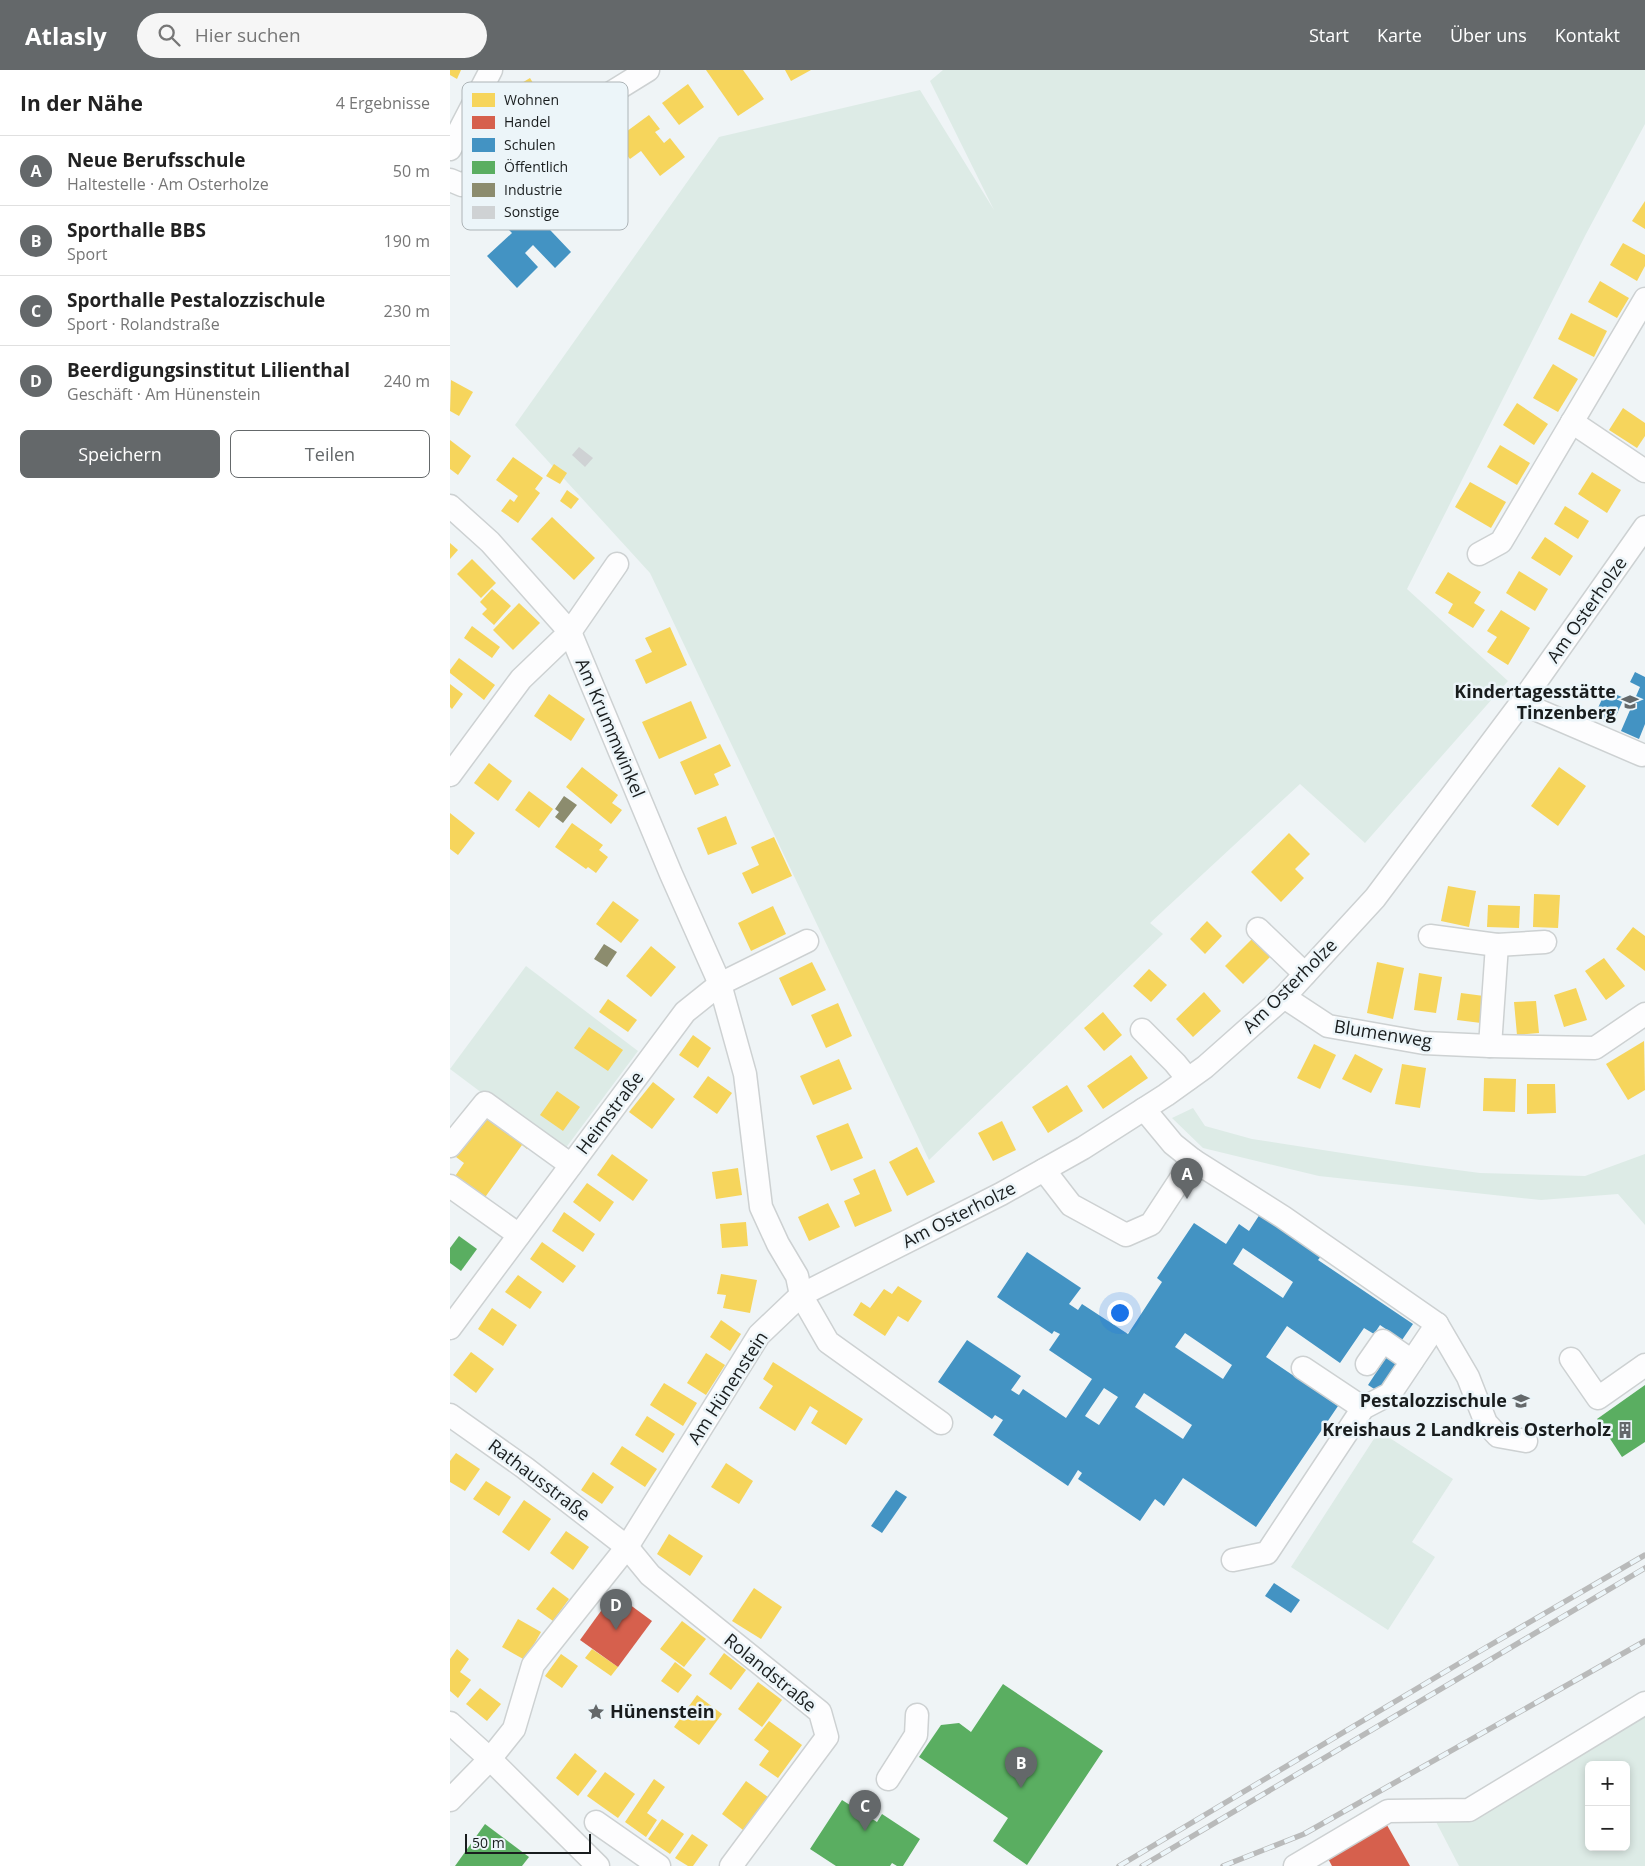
<!DOCTYPE html>
<html lang="de">
<head>
<meta charset="utf-8">
<style>
  body { margin:0; font-family:"Open Sans",sans-serif; background:#f6f6f6; color:#222 }
  .controls { position:absolute; right:15px; bottom:15px; display:grid; overflow:hidden; border-radius:8px; box-shadow:0 2px 8px #0003 }
  .controls button { width:45px; height:45px; display:grid; place-items:center; padding:0; border:0; border-bottom:1px solid #e0e0e0; background:#fff; color:#222; font:25px sans-serif }
  .scale { position:absolute; left:15px; bottom:12px; width:126px; box-sizing:border-box; padding-left:5px; border:2px solid #191d1e; border-top:0; font-size:14px; line-height:18px; white-space:nowrap; color:#191d1e; -webkit-text-stroke:4px #ecf5f9; paint-order:stroke }
  .you { position:absolute; left:669px; top:1242px; width:18px; height:18px; margin:-12px; border:4px solid #fff; border-radius:50%; background:#1a73e8; box-shadow:0 0 0 8px #1a73e833 }
  .badge { display:grid; place-items:center; width:32px; height:32px; border-radius:50%; background:#64686a; color:#fff; font-size:16px; font-weight:700 }
  .pin { position:absolute; translate:-50% -41px; filter:drop-shadow(0 1px 2px #0008) }
  .pin::after { content:''; position:absolute; top:26px; width:18px; height:15px; background:inherit; clip-path:polygon(0 0,100% 0,50% 100%) }
  .list { margin:0; padding:0; list-style:none }
  h2 { display:flex; justify-content:space-between; align-items:center; height:65px; margin:0; padding:0 20px; font-size:21px }
  h2 small { font-size:16px; font-weight:400; color:#767676 }
  .list li { display:grid; grid-template-columns:32px 1fr auto; gap:15px; align-items:center; box-sizing:border-box; height:70px; padding:0 20px; border-top:1px solid #e0e0e0 }
  .list b { display:block; font-size:19px; white-space:nowrap }
  .list p { margin:0; font-size:16px; white-space:nowrap; color:#767676 }
  .list em { font-size:16px; font-style:normal; color:#767676 }
  .actions { display:flex; gap:10px; padding:15px 20px }
  .actions a { flex:1; padding:11px 0; border:1px solid #64686a; border-radius:8px; text-align:center; font-size:18px; color:#64686a }
  .actions .main { background:#64686a; color:#fff }
  .icon { flex:none; width:28px; height:28px; fill:none; stroke:currentColor; stroke-width:2; stroke-linecap:round; stroke-linejoin:round }
  .map { position:relative; flex:none; width:1195px; height:1796px; overflow:hidden }
  header { display:flex; align-items:center; gap:30px; box-sizing:border-box; height:70px; padding:0 25px; background:#64686a; color:#fff }
  header strong { font-size:24px }
  nav { display:flex; gap:28px; margin-inline-start:auto; font-size:18px }
  .search { width:350px; height:45px; background:#f6f6f6; display:flex; align-items:center; gap:12px; box-sizing:border-box; padding:0 18px; border-radius:28px; color:#767676; font-size:19px }
  main { display:flex }
  aside { flex:1; background:#fff }
  .map>svg:first-child { display:block }
</style>
</head>
<body>
<header>
<strong>Atlasly</strong>
<div class="search"><svg class="icon" aria-label="search" viewBox="0 0 24 24"><circle cx="10" cy="10" r="6"/><path d="M15 15l6 6"/></svg>Hier suchen</div>
<nav><a>Start</a><a>Karte</a><a>Über uns</a><a>Kontakt</a></nav>
</header>
<main>
<aside>
<h2>In der Nähe<small>4 Ergebnisse</small></h2>
<ul class="list">
<li><span class="badge">A</span><div><b>Neue Berufsschule</b><p>Haltestelle · Am Osterholze</p></div><em>50 m</em></li>
<li><span class="badge">B</span><div><b>Sporthalle BBS</b><p>Sport</p></div><em>190 m</em></li>
<li><span class="badge">C</span><div><b>Sporthalle Pestalozzischule</b><p>Sport · Rolandstraße</p></div><em>230 m</em></li>
<li><span class="badge">D</span><div><b>Beerdigungsinstitut Lilienthal</b><p>Geschäft · Am Hünenstein</p></div><em>240 m</em></li>
</ul>
<div class="actions"><a class="main">Speichern</a><a>Teilen</a></div>
</aside>
<div class="map">
<svg width="1195" height="1796" viewBox="0 0 1195 1796">
  <rect width="100%" height="100%" fill="#eff4f6"/>
  <g fill="#ddebe6" fill-rule="evenodd">
    <polygon points="493,0 1195,0 1195,54 1136,164 957,519 1058,611 915,773 850,714 700,853 713,864 479,1090 200,503 65,355 269,67 470,20 544,140 480,11"/>
    <polygon points="76,896 188,981 112,1083 0,999"/>
    <polygon points="743,1038 755,1056 802,1069 969,1095 1030,1103 1135,1106 1195,1084 1195,1155 1168,1124 1091,1130 869,1106 753,1078 722,1048"/>
    <polygon points="929,1361 1003,1409 962,1472 985,1487 938,1560 841,1497"/>
    <path d="M1195 1623V1796H1009L984 1748ZM1139 1695H1176V1777H1139Z"/>
  </g>
  <g fill="#f6d55c">
    <polygon points="0,0 11,0 7,9 0,5"/>
    <polygon points="256,0 293,0 314,29 288,46"/>
    <polygon points="335,0 361,0 341,11"/>
    <polygon points="80,8 101,42 62,66 50,47 60,42 50,26"/>
    <polygon points="238,14 254,37 229,55 212,33"/>
    <polygon points="199,45 210,59 205,62 214,73 220,68 235,87 210,106 191,81 180,89 165,70"/>
    <polygon points="1195,131 1195,159 1182,151"/>
    <polygon points="1173,173 1195,185 1195,196 1187,211 1160,195"/>
    <polygon points="1150,211 1179,228 1167,248 1138,232"/>
    <polygon points="1121,243 1157,261 1144,287 1108,269"/>
    <polygon points="1103,294 1128,309 1108,342 1083,328"/>
    <polygon points="1,310 23,322 9,346 0,341"/>
    <polygon points="1067,333 1098,354 1084,375 1053,355"/>
    <polygon points="1173,338 1195,353 1195,366 1187,378 1159,360"/>
    <polygon points="0,370 21,386 8,405 0,399"/>
    <polygon points="1050,375 1080,393 1067,415 1037,397"/>
    <polygon points="63,387 93,408 85,419 90,423 68,453 51,441 60,429 64,432 68,426 46,410"/>
    <polygon points="104,394 117,403 110,414 96,406"/>
    <polygon points="1142,402 1171,420 1157,443 1128,424"/>
    <polygon points="1020,412 1056,432 1041,458 1005,437"/>
    <polygon points="117,420 129,429 121,439 110,431"/>
    <polygon points="1115,436 1139,451 1128,469 1104,454"/>
    <polygon points="102,447 145,488 124,510 81,469"/>
    <polygon points="1095,467 1123,486 1110,506 1081,488"/>
    <polygon points="0,473 8,480 0,489"/>
    <polygon points="22,489 46,513 31,528 7,504"/>
    <polygon points="1069,501 1098,519 1085,541 1056,523"/>
    <polygon points="998,502 1031,522 1024,533 1035,540 1023,558 998,543 1003,534 985,523"/>
    <polygon points="42,519 61,536 44,555 32,544 37,539 30,532"/>
    <polygon points="69,533 90,553 63,580 43,560"/>
    <polygon points="1051,540 1080,558 1058,595 1037,582 1047,567 1037,561"/>
    <polygon points="22,556 50,577 42,588 14,568"/>
    <polygon points="220,557 237,595 196,614 185,590 202,582 195,568"/>
    <polygon points="9,588 45,615 34,630 0,603 0,600"/>
    <polygon points="0,614 13,624 2,639 0,637"/>
    <polygon points="99,624 135,649 121,671 84,646"/>
    <polygon points="241,631 257,668 209,689 192,652"/>
    <polygon points="270,674 281,696 264,704 269,715 245,725 230,692"/>
    <polygon points="39,693 62,711 48,731 24,713"/>
    <polygon points="132,697 168,725 162,733 172,740 161,754 116,717"/>
    <polygon points="1109,697 1136,716 1108,756 1081,736"/>
    <polygon points="79,721 103,739 89,758 65,740"/>
    <polygon points="0,743 25,763 8,785 0,779"/>
    <polygon points="276,746 287,774 258,785 247,758"/>
    <polygon points="122,753 153,775 149,780 158,787 146,803 138,797 136,799 105,777"/>
    <polygon points="839,763 860,784 845,799 854,808 831,832 801,802"/>
    <polygon points="324,767 342,806 302,824 292,803 309,795 301,777"/>
    <polygon points="998,816 1026,821 1019,857 991,851"/>
    <polygon points="1084,824 1110,825 1108,858 1083,857"/>
    <polygon points="163,831 189,850 171,873 146,854"/>
    <polygon points="1038,835 1070,836 1069,858 1037,857"/>
    <polygon points="323,836 336,864 301,881 288,853"/>
    <polygon points="757,851 772,866 755,884 740,869"/>
    <polygon points="1183,857 1195,866 1195,901 1166,879"/>
    <polygon points="802,869 820,887 793,914 775,896"/>
    <polygon points="201,876 226,897 201,927 176,906"/>
    <polygon points="1154,888 1175,916 1156,930 1135,901"/>
    <polygon points="362,892 376,920 342,936 329,908"/>
    <polygon points="927,892 954,898 943,949 917,943"/>
    <polygon points="699,899 717,915 701,932 683,916"/>
    <polygon points="969,903 992,907 986,943 964,940"/>
    <polygon points="1126,918 1137,950 1114,957 1104,925"/>
    <polygon points="754,922 771,941 743,967 726,949"/>
    <polygon points="1011,923 1034,926 1031,953 1007,950"/>
    <polygon points="158,929 187,950 178,962 149,942"/>
    <polygon points="1086,931 1089,963 1067,965 1064,932"/>
    <polygon points="388,933 402,966 376,978 361,945"/>
    <polygon points="653,942 672,965 654,981 634,958"/>
    <polygon points="139,957 173,980 158,1001 124,978"/>
    <polygon points="243,965 261,978 248,998 229,985"/>
    <polygon points="1194,971 1195,1020 1178,1030 1156,994"/>
    <polygon points="864,974 886,985 870,1019 847,1008"/>
    <polygon points="905,984 933,999 921,1023 892,1009"/>
    <polygon points="681,985 698,1008 653,1039 637,1016"/>
    <polygon points="389,989 402,1019 363,1035 350,1006"/>
    <polygon points="952,994 976,998 970,1038 945,1034"/>
    <polygon points="258,1006 282,1023 267,1044 243,1027"/>
    <polygon points="1034,1008 1066,1009 1065,1042 1033,1041"/>
    <polygon points="203,1012 225,1029 202,1059 179,1042"/>
    <polygon points="1077,1014 1105,1014 1106,1043 1077,1044"/>
    <polygon points="617,1015 633,1041 598,1063 582,1037"/>
    <polygon points="107,1021 130,1037 113,1061 90,1045"/>
    <polygon points="38,1041 82,1072 77,1079 72,1075 31,1133 1,1112 14,1093 6,1087"/>
    <polygon points="552,1051 566,1080 543,1091 528,1063"/>
    <polygon points="398,1053 413,1088 381,1101 366,1066"/>
    <polygon points="467,1077 485,1112 457,1126 439,1092"/>
    <polygon points="162,1084 198,1110 183,1131 147,1105"/>
    <polygon points="288,1098 292,1125 266,1129 262,1102"/>
    <polygon points="425,1099 442,1141 405,1157 394,1131 410,1124 403,1109"/>
    <polygon points="137,1113 164,1132 150,1152 123,1132"/>
    <polygon points="378,1133 390,1157 359,1171 348,1147"/>
    <polygon points="114,1142 145,1164 133,1182 102,1161"/>
    <polygon points="296,1152 298,1176 272,1178 270,1154"/>
    <polygon points="92,1172 126,1196 113,1213 80,1189"/>
    <polygon points="271,1204 307,1210 300,1243 273,1238 276,1225 267,1224"/>
    <polygon points="68,1205 92,1222 80,1239 55,1222"/>
    <polygon points="448,1216 472,1231 458,1252 448,1246 435,1266 403,1245 411,1232 420,1238 434,1219 442,1224"/>
    <polygon points="42,1238 67,1255 53,1276 28,1259"/>
    <polygon points="271,1250 291,1264 280,1281 260,1267"/>
    <polygon points="21,1282 44,1299 26,1323 3,1305"/>
    <polygon points="256,1283 275,1295 256,1325 237,1313"/>
    <polygon points="323,1292 413,1349 396,1375 361,1353 368,1341 360,1336 345,1361 309,1338 323,1316 313,1309"/>
    <polygon points="214,1313 247,1333 233,1356 200,1335"/>
    <polygon points="197,1346 225,1364 213,1383 185,1365"/>
    <polygon points="172,1376 207,1399 195,1417 160,1394"/>
    <polygon points="6,1383 30,1399 15,1421 0,1412 0,1391"/>
    <polygon points="276,1393 303,1411 289,1434 261,1417"/>
    <polygon points="143,1402 164,1417 152,1434 131,1420"/>
    <polygon points="36,1411 61,1427 49,1446 23,1429"/>
    <polygon points="74,1430 101,1449 79,1481 52,1462"/>
    <polygon points="116,1461 139,1477 123,1500 100,1483"/>
    <polygon points="219,1464 253,1486 240,1506 207,1484"/>
    <polygon points="103,1517 119,1529 103,1551 86,1539"/>
    <polygon points="304,1518 332,1537 311,1569 282,1551"/>
    <polygon points="68,1549 91,1562 75,1590 52,1577"/>
    <polygon points="232,1551 256,1569 234,1597 210,1579"/>
    <polygon points="7,1579 19,1589 10,1602 21,1610 8,1628 0,1621 0,1589"/>
    <polygon points="142,1579 168,1597 161,1606 135,1588"/>
    <polygon points="274,1583 296,1600 281,1620 259,1604"/>
    <polygon points="111,1584 128,1596 112,1618 95,1606"/>
    <polygon points="225,1592 242,1605 228,1623 211,1611"/>
    <polygon points="308,1612 332,1630 312,1657 288,1639"/>
    <polygon points="30,1618 51,1634 37,1651 16,1634"/>
    <polygon points="247,1625 272,1644 249,1675 224,1657"/>
    <polygon points="319,1651 352,1675 328,1708 309,1695 319,1681 304,1670"/>
    <polygon points="125,1683 147,1701 128,1726 106,1708"/>
    <polygon points="155,1702 185,1724 168,1748 137,1726"/>
    <polygon points="204,1709 215,1717 197,1743 207,1750 196,1767 175,1752"/>
    <polygon points="296,1711 318,1727 293,1760 272,1744"/>
    <polygon points="212,1749 234,1764 220,1784 198,1769"/>
    <polygon points="242,1764 258,1775 243,1796 238,1796 225,1788"/>
  </g>
  <g fill="#d6604d">
    <polygon points="164,1523 202,1551 168,1597 130,1570"/>
    <polygon points="933,1748 960,1796 882,1796 874,1781"/>
  </g>
  <g fill="#4393c3" fill-rule="evenodd">
    <polygon points="63,121 121,182 105,198 83,175 75,183 88,197 67,218 37,186 62,163 41,142"/>
    <polygon points="1185,602 1195,607 1195,654 1189,669 1171,661 1190,617 1180,612"/>
    <polygon points="1156,620 1174,628 1162,655 1144,647"/>
    <path d="M810 1144 872 1185 868 1190 963 1254 952 1270 930 1255 924 1264 914 1258 890 1293 837 1256 816 1287 888 1336 806 1457 733 1408 714 1436 705 1429 690 1451 628 1409 632 1403 628 1400 618 1416 543 1365 553 1350 545 1345 542 1349 488 1312 517 1270 571 1306 561 1320 569 1325 573 1319 616 1348 642 1309 599 1280 610 1264 604 1261 602 1264 547 1227 577 1182 631 1218 619 1234 628 1240 632 1234 678 1264 712 1212 707 1208 744 1153 776 1174 789 1154 799 1161ZM793 1178 843 1212 833 1228 783 1194ZM735 1263 782 1295 773 1309 725 1277ZM654 1318 668 1327 649 1355 635 1346ZM694 1323 742 1355 733 1369 685 1337Z"/>
    <polygon points="939,1283 953,1293 932,1324 918,1315"/>
    <polygon points="446,1420 457,1427 432,1463 421,1456"/>
    <polygon points="824,1513 850,1530 841,1543 815,1526"/>
  </g>
  <g fill="#5aae61">
    <polygon points="9,1166 27,1179 11,1201 0,1193 0,1178"/>
    <polygon points="1195,1315 1195,1372 1172,1387 1147,1349"/>
    <polygon points="553,1614 653,1681 577,1795 543,1771 558,1748 469,1687 491,1655 509,1653 521,1662"/>
    <polygon points="392,1730 427,1752 432,1744 470,1769 453,1796 447,1796 442,1793 440,1796 386,1796 360,1779"/>
    <polygon points="35,1754 79,1787 72,1796 5,1796"/>
  </g>
  <g fill="#8c8c6e">
    <polygon points="114,726 127,735 113,753 105,747 109,742 105,739"/>
    <polygon points="154,874 167,882 157,897 144,889"/>
  </g>
  <polygon fill="#cfd2d4" points="129,377 143,388 135,397 122,385"/>
  <g fill="none" stroke-linecap="round" stroke-linejoin="round">
    <g stroke="#cdd1d2" stroke-width="25">
      <g id="minor">
        <polyline points="0,79 41,0"/>
        <polyline points="0,110 12,115 198,0"/>
        <polyline points="1122,352 1195,401"/>
        <polyline points="0,436 40,472 120,562 221,804 270,914 295,1004 311,1137 328,1174 347,1206 351,1225 378,1272 491,1353"/>
        <polyline points="1029,484 1051,472 1195,229"/>
        <polyline points="1071,633 1192,685"/>
        <polyline points="0,705 71,609 120,562 167,494"/>
        <polyline points="808,859 855,904"/>
        <polyline points="980,866 1047,875 1095,872"/>
        <polyline points="834,927 878,956 974,973 1040,976 1145,978 1195,944"/>
        <polyline points="692,960 725,993 738,1009"/>
        <polyline points="1040,976 1047,875"/>
        <polyline points="694,1039 723,1074 743,1090 833,1147 987,1254 1018,1307 1036,1353 1048,1366 1076,1371"/>
        <polyline points="0,1076 35,1033 121,1095"/>
        <polyline points="594,1100 621,1135 676,1165 701,1154 743,1090"/>
        <polyline points="0,1116 69,1165"/>
        <polyline points="0,1258 235,942 270,914 357,871"/>
        <polyline points="1121,1289 1148,1328 1195,1295"/>
        <polyline points="917,1294 933,1271 962,1291"/>
        <polyline points="853,1298 913,1338"/>
        <polyline points="0,1345 75,1398 177,1477 200,1505 370,1642 377,1667 281,1796"/>
        <polyline points="783,1490 817,1483 913,1338 940,1324 987,1254"/>
        <polyline points="0,1653 40,1689 148,1796"/>
        <polyline points="438,1709 466,1665 467,1645"/>
        <polyline points="0,1730 40,1689 64,1659 83,1595 177,1477 309,1265 351,1225 551,1124 633,1078 716,1025 755,997 834,927 925,828 1071,633 1195,457"/>
        <polyline points="146,1752 209,1796"/>
        <polyline points="845,1796 938,1741 1019,1740 1195,1633"/>
      </g>
    </g>
    <use href="#minor" stroke="#fdfdfe" stroke-width="22"/>
    <g stroke="#b9baba" stroke-width="5.5">
      <g id="rail">
        <polyline points="669,1796 1030,1581 1195,1485"/>
        <polyline points="692,1796 1195,1498"/>
        <polyline points="773,1796 854,1764 1195,1571"/>
      </g>
    </g>
    <use href="#rail" stroke="#ecf5f9" stroke-width="4" stroke-dasharray="11" stroke-linecap="butt"/>
  </g>
  <defs>
    <g id="school-bare" transform="scale(1.35)"><path d="M0-5L7-2L0 1L-7-2ZM-4 1L0 2.5L4 1V4Q0 6-4 4Z" fill="#64686a" stroke="#ecf5f9" stroke-width="2.5" paint-order="stroke"/></g>
    <g id="building-bare" transform="scale(1.35)"><path d="M-4-6H4V6H1V3H-1V6H-4ZM-2.5-4.3h1.7v1.8h-1.7ZM.8-4.3h1.7v1.8H.8ZM-2.5-1h1.7V.8h-1.7ZM.8-1h1.7V.8H.8Z" fill="#64686a" stroke="#ecf5f9" stroke-width="2.5" paint-order="stroke"/></g>
    <g id="sight-bare" transform="scale(1.35)"><path d="M0-6L1.8-2.2L6-1.7L2.9 1.2L3.7 5.4L0 3.3L-3.7 5.4L-2.9 1.2L-6-1.7L-1.8-2.2Z" fill="#64686a" stroke="#ecf5f9" stroke-width="2.5" paint-order="stroke"/></g>
  </defs>
  <g fill-rule="evenodd">
    <use href="#school-bare" x="1180" y="632"/>
    <use href="#school-bare" x="1071" y="1331"/>
    <use href="#building-bare" x="1175" y="1360"/>
    <use href="#sight-bare" x="146" y="1642"/>
  </g>
  <g text-anchor="middle" stroke-width="5" stroke-linejoin="round" paint-order="stroke">
    <g font-size="18" fill="#191d1e" stroke="#ecf5f9">
      <text transform="translate(1137 540) rotate(-55)" y="6">Am Osterholze</text>
      <text transform="translate(160 658) rotate(67)" y="6">Am Krummwinkel</text>
      <text transform="translate(840 916) rotate(-45)" y="6">Am Osterholze</text>
      <text transform="translate(933 964) rotate(9)" y="6">Blumenweg</text>
      <text transform="translate(160 1043) rotate(-53)" y="6">Heimstraße</text>
      <text transform="translate(509 1145) rotate(-27)" y="6">Am Osterholze</text>
      <text transform="translate(278 1318) rotate(-57)" y="6">Am Hünenstein</text>
      <text transform="translate(89 1410) rotate(37)" y="6">Rathausstraße</text>
      <text transform="translate(320 1603) rotate(39)" y="6">Rolandstraße</text>
    </g>
    <g font-size="18" font-weight="bold" fill="#191d1e" stroke="#ecf5f9" text-anchor="end">
      <text x="1166" y="628">Kindertagesstätte<tspan x="1166" dy="21">Tinzenberg</tspan></text>
      <text x="1057" y="1337">Pestalozzischule</text>
      <text x="1161" y="1366">Kreishaus 2 Landkreis Osterholz</text>
      <text x="160" y="1648" text-anchor="start">Hünenstein</text>
    </g>
  </g>
  <rect x="12" y="12" width="166" height="148" rx="8" fill="#ecf5f9" stroke="#adb4b7" stroke-width="1"/>
  <rect x="22" y="23" width="23" height="14" fill="#f6d55c"/>
  <rect x="22" y="46" width="23" height="13" fill="#d6604d"/>
  <rect x="22" y="68" width="23" height="14" fill="#4393c3"/>
  <rect x="22" y="91" width="23" height="13" fill="#5aae61"/>
  <rect x="22" y="113" width="23" height="14" fill="#8c8c6e"/>
  <rect x="22" y="136" width="23" height="13" fill="#cfd2d4"/>
  <g font-size="14" fill="#191d1e">
    <text x="54" y="35">Wohnen</text>
    <text x="54" y="57">Handel</text>
    <text x="54" y="80">Schulen</text>
    <text x="54" y="102">Öffentlich</text>
    <text x="54" y="125">Industrie</text>
    <text x="54" y="147">Sonstige</text>
  </g>
</svg>
<div class="controls">
<button>+</button>
<button>−</button>
</div>
<div class="scale">50 m</div>
<div class="you"></div>
<div class="pin badge" style="left:737px;top:1129px">A</div>
<div class="pin badge" style="left:571px;top:1718px">B</div>
<div class="pin badge" style="left:415px;top:1761px">C</div>
<div class="pin badge" style="left:166px;top:1560px">D</div>
</div>
</main>
</body>
</html>
